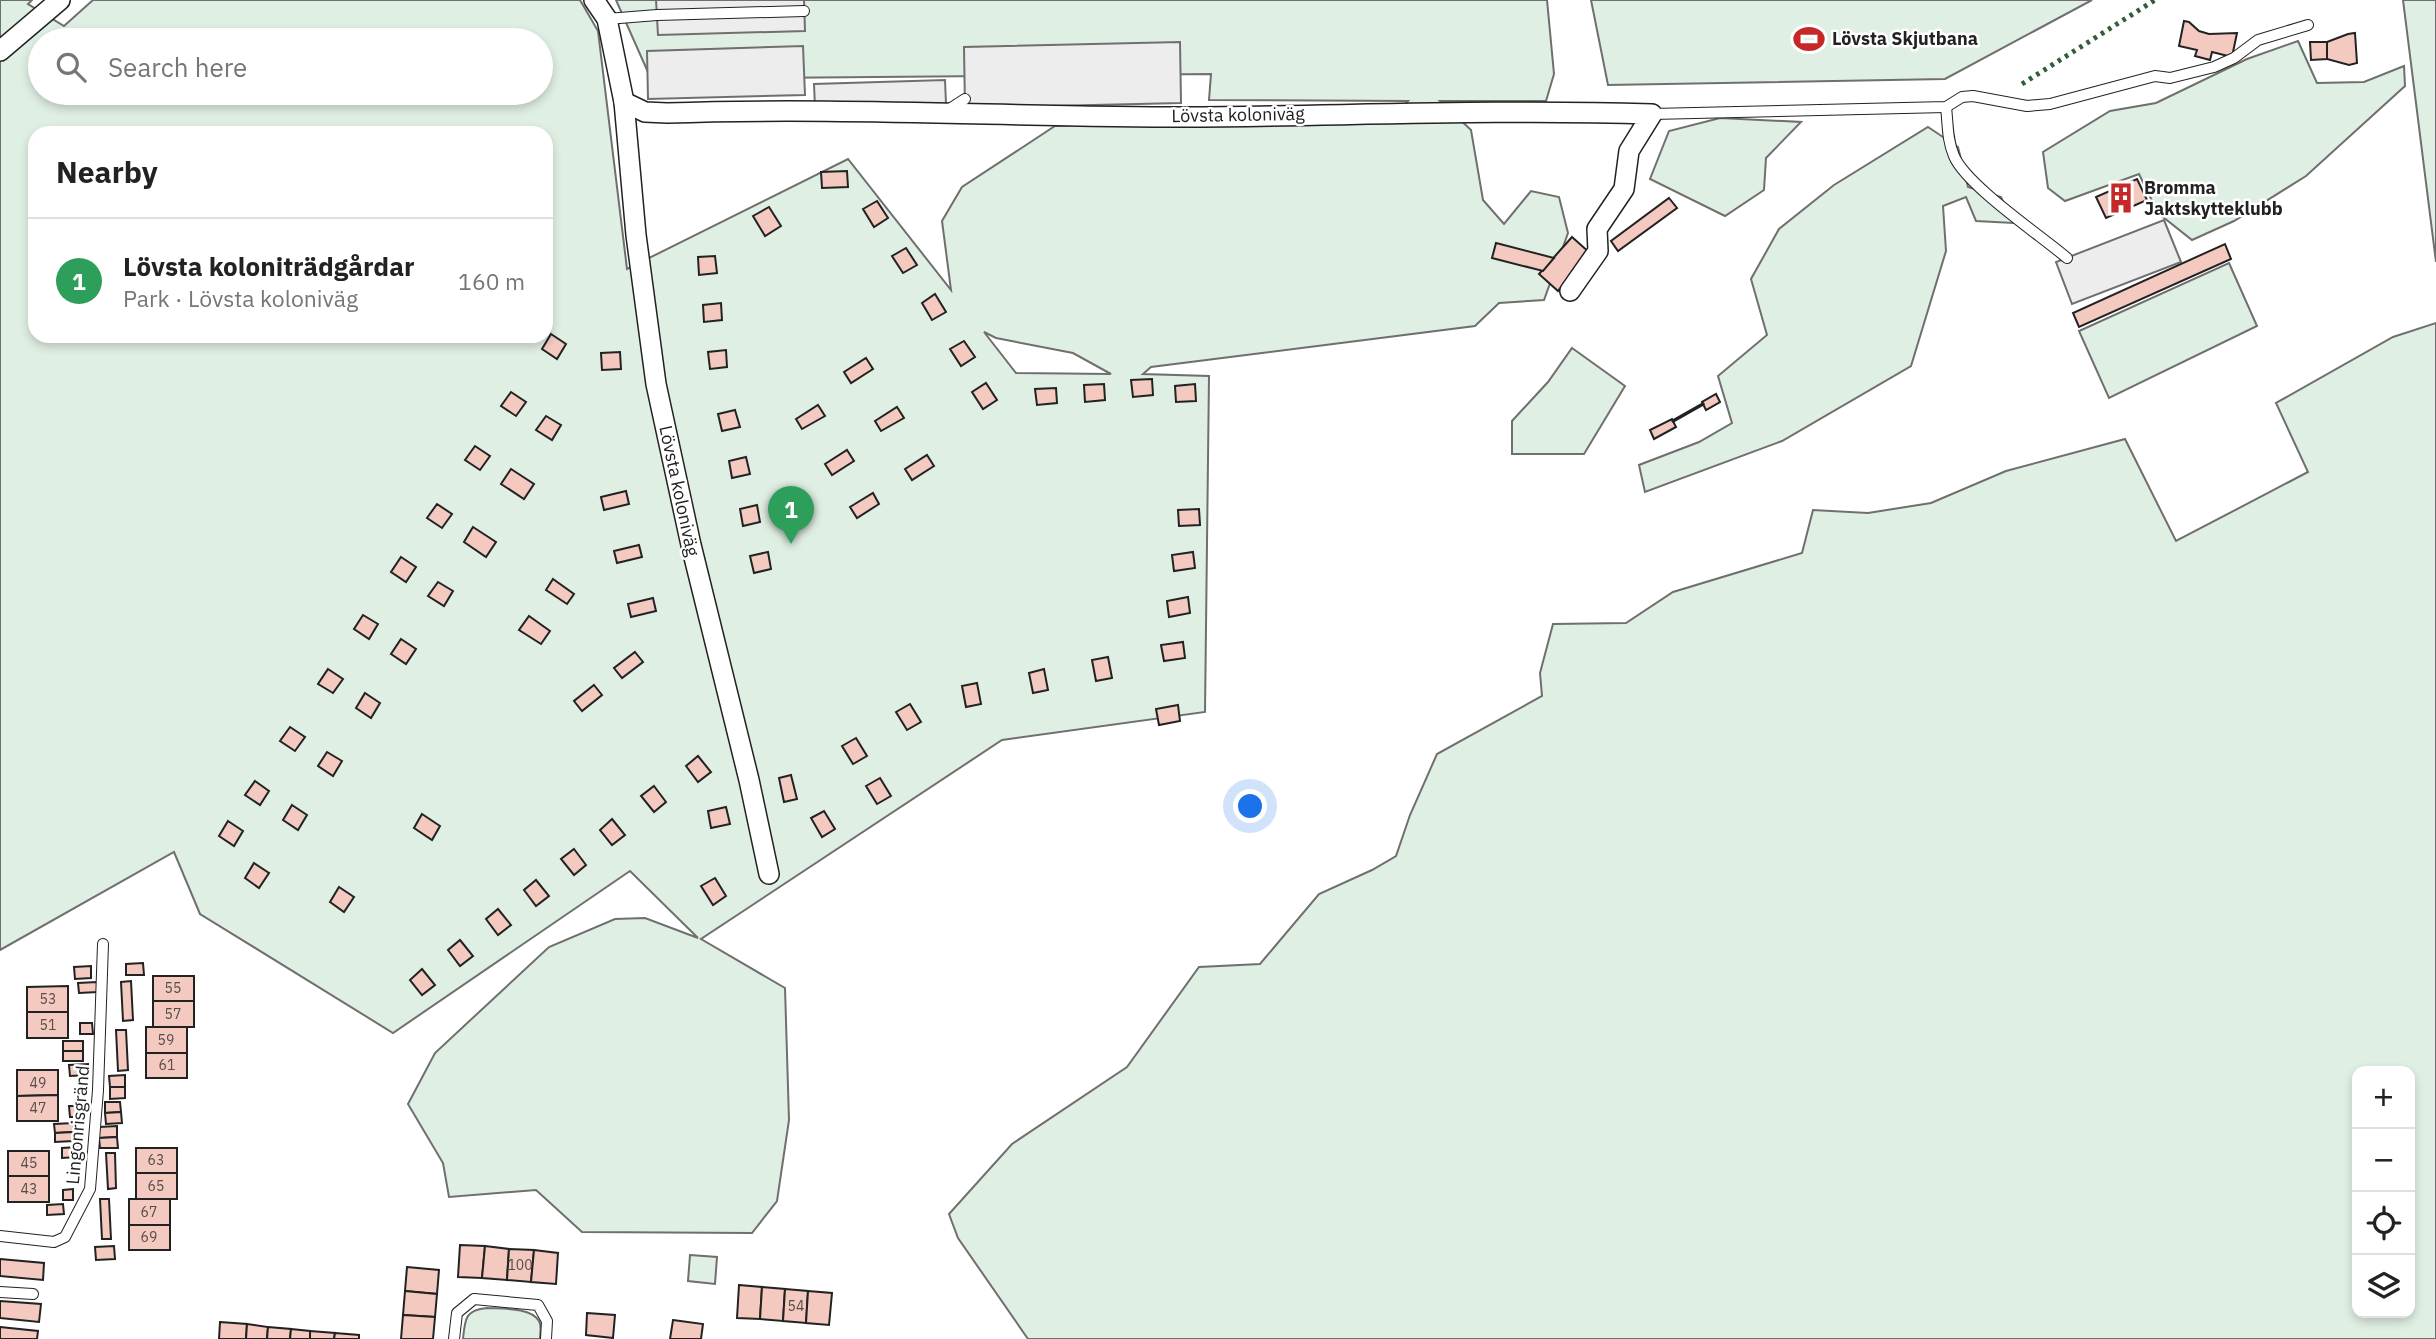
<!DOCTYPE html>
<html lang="en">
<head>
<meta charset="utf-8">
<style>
  body { margin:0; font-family:"IBM Plex Sans",sans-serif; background:#f6f6f6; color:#222 }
  .controls { position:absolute; right:21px; bottom:21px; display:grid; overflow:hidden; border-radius:14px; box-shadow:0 4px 10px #0003 }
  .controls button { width:63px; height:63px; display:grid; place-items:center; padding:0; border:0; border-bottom:2px solid #e0e0e0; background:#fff; color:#222; font:35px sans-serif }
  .you { position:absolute; left:1251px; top:807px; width:24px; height:24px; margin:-18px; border:5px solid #fff; border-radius:50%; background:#1a73e8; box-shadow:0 0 0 10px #1a73e833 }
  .badge { display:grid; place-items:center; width:46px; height:46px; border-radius:50%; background:#1a73e8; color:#fff; font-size:23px; font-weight:700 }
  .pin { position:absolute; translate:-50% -58px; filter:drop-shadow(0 2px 4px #0008) }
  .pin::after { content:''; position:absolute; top:37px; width:24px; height:21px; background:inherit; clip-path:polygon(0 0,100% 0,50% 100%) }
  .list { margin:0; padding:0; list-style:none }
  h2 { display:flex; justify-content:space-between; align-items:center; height:91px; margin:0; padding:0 28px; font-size:30px }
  h2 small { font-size:23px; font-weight:400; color:#767676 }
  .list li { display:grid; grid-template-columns:46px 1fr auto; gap:21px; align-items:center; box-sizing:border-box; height:126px; padding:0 28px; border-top:2px solid #e0e0e0 }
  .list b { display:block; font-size:26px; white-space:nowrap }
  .list p { margin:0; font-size:23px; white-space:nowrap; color:#767676 }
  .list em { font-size:23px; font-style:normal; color:#767676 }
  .icon { flex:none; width:38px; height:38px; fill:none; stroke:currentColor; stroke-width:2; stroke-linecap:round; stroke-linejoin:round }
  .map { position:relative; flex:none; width:2436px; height:1339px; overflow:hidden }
  .search { position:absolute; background:#fff; box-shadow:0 4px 10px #0003; left:28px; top:28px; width:525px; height:77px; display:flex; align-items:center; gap:18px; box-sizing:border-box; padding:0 24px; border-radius:38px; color:#767676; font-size:26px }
  .panel { position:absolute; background:#fff; box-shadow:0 4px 10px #0003; left:28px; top:126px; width:525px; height:217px; border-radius:21px }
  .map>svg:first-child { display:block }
</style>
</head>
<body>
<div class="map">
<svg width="2436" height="1339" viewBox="0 0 2436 1339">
  <rect width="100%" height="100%" fill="#fff"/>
  <g fill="#e0efe3" stroke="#6f6f6f" stroke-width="2" fill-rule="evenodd">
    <path d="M0 0H32L28 4 64 26 93 0H580L598 31 627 269 848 159 951 290 942 221 962 187 1055 126 1287 119H1391L1408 101 1209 100 1211 74 651 79 616 0H1547L1554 74 1546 101H1440L1471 130 1483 200 1504 224 1531 191 1559 197 1568 233 1544 300 1499 303 1475 326 1151 367 1143 374 1209 376 1205 712 1002 740 701 939 785 988 789 1120 777 1201 752 1233 582 1232 536 1190 449 1197 443 1163 408 1104 435 1053 549 947 615 919 645 918 698 938 630 871 393 1033 200 914 174 852 0 950ZM40 40H541V93H40ZM35 133H546V336H35ZM984 332 996 338 1073 353 1111 374 1016 373Z"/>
    <polygon points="1591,0 2092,0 1945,79 1608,85"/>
    <polygon points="2403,0 2436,0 2436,262"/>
    <polygon points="2298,41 2317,83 2364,82 2404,66 2405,86 2306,176 2234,221 2192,240 2158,213 2139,174 2065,201 2048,188 2043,152 2110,111 2156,103 2247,59"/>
    <polygon points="1720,118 1801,122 1766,158 1764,190 1725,216 1650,179 1669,131"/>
    <polygon points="1928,127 1958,147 1968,187 2001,197 2013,223 1976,221 1966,197 1943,206 1946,251 1911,366 1782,441 1645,492 1639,465 1699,442 1732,423 1718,376 1767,335 1751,279 1779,229 1834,185"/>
    <polygon points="2229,263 2257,326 2109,398 2079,331"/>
    <path d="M2436 323V1339H1028L958 1238 949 1214 1012 1144 1127 1067 1199 967 1260 964 1319 894 1372 870 1396 856 1410 815 1437 754 1542 696 1540 673 1553 624 1626 623 1673 592 1802 553 1813 510 1868 513 1931 503 2006 471 2125 439 2176 541 2308 472 2276 403 2393 337ZM2357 1071H2410V1313H2357Z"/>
    <polygon points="1572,348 1625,386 1584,454 1512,454 1512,421 1548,382"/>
    <polygon points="690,1255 717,1257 715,1284 688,1281"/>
    <path d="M487 1308C501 1309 531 1307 539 1321 542 1326 540 1333 540 1339H463C465 1319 465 1310 487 1308Z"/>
  </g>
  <g fill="#ededed" stroke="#6f6f6f" stroke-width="2">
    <polygon points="656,0 804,0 805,31 658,35"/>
    <polygon points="1180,42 1181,103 965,108 964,47"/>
    <polygon points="803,46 805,95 648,99 647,51"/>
    <polygon points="945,80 946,104 815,108 814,84"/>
    <polygon points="2164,220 2181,262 2072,304 2056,262"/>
  </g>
  <g fill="#f3c9c0" stroke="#222" stroke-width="2">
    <polygon points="2184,21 2189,22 2199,31 2209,34 2237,33 2232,57 2212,52 2210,60 2195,56 2197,50 2179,46"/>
    <polygon points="2355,33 2357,63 2349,65 2327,59 2327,42 2348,34"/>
    <polygon points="2310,42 2327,42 2327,59 2311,60"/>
    <polygon points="847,171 848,187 822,188 821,172"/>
    <polygon points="2137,179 2147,200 2106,218 2096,197"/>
    <polygon points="1669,198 1677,208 1618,251 1611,241"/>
    <polygon points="877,201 888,218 874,227 863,209"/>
    <polygon points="769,207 781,226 765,236 753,216"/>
    <polygon points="1572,237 1590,253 1558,291 1539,274"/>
    <polygon points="1496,243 1554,258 1543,271 1492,258"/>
    <polygon points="2225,244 2231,259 2079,327 2073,313"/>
    <polygon points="906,248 917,265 903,273 892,256"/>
    <polygon points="715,256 717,273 699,275 698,257"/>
    <polygon points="935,294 946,312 932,320 922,303"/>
    <polygon points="721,303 722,320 704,322 703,305"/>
    <polygon points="551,334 566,344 557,359 542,349"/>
    <polygon points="964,341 975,357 961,366 950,349"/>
    <polygon points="726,350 727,367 710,369 708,352"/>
    <polygon points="620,352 621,369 602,370 601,353"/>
    <polygon points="866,358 873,369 851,383 844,372"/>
    <polygon points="1152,379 1153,395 1133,397 1131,380"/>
    <polygon points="986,383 997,400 983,409 972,392"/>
    <polygon points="1104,384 1105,400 1085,402 1084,385"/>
    <polygon points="1195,384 1196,401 1176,402 1175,386"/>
    <polygon points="1056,388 1057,403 1037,405 1035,389"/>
    <polygon points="511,392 526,402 516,416 501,406"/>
    <polygon points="1716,394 1720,402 1706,410 1702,402"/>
    <polygon points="818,405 825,416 802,429 796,419"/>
    <polygon points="897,407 904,418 881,431 875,421"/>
    <polygon points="735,410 740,427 722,431 718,414"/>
    <polygon points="546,416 561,425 552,440 536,430"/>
    <polygon points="1672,419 1676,427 1654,439 1650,430"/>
    <polygon points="475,446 490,456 480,470 465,460"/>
    <polygon points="847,450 854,461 832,475 825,464"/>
    <polygon points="927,455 934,466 912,480 905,469"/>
    <polygon points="746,457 750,474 732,478 729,461"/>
    <polygon points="511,469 534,484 524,499 501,484"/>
    <polygon points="626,491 629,504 604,510 601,497"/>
    <polygon points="873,493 879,504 857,518 850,507"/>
    <polygon points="437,504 452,514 442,528 427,518"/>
    <polygon points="757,505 760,522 743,526 740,509"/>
    <polygon points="1199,509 1200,525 1179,526 1178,510"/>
    <polygon points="473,527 496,542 486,557 464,542"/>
    <polygon points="639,545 642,557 617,563 614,551"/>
    <polygon points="768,552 771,569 754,573 750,556"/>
    <polygon points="1193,552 1195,568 1174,571 1172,555"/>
    <polygon points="401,557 416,567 406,582 391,572"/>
    <polygon points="553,579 574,594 567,604 546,590"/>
    <polygon points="438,582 453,591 444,606 428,596"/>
    <polygon points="1188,597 1190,613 1169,617 1167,601"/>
    <polygon points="653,598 656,611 631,617 628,604"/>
    <polygon points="363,615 378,624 369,639 354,629"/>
    <polygon points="529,616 550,631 541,644 519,630"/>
    <polygon points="401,639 416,649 406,664 391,654"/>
    <polygon points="1183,642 1185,658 1164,661 1161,645"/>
    <polygon points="635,652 643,662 622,678 614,668"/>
    <polygon points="1108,657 1112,678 1096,681 1092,660"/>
    <polygon points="328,669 343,679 333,693 318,684"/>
    <polygon points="1044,669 1048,690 1033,693 1029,673"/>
    <polygon points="977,683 981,704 966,707 962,686"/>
    <polygon points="594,685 602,695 582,711 574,701"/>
    <polygon points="365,693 380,703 371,718 356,708"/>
    <polygon points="910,704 921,722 907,730 896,712"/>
    <polygon points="1178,705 1180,721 1159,725 1156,709"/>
    <polygon points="290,727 305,737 295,751 280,741"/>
    <polygon points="856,738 867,756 853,764 842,746"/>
    <polygon points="327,752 342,761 333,776 318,766"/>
    <polygon points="698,756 711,772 698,782 686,766"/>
    <polygon points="791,775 797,799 784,802 779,778"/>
    <polygon points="880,778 891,796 877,804 866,786"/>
    <polygon points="255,781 269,791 260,805 245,795"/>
    <polygon points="654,786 666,802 654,812 641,796"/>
    <polygon points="292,805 307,815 298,830 283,820"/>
    <polygon points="726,807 730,824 711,828 708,811"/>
    <polygon points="824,811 835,829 822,837 811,818"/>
    <polygon points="422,814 440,826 432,840 414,828"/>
    <polygon points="612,819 625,835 612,845 600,830"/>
    <polygon points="228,821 243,831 234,846 219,836"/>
    <polygon points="574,849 586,865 574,875 561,859"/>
    <polygon points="254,863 269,873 259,888 245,878"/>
    <polygon points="715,878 726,896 713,905 701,886"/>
    <polygon points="536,880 549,896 536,906 524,890"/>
    <polygon points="339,887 354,897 344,912 330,902"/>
    <polygon points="498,909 511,925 498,935 486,919"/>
    <polygon points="460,940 473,956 460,966 448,950"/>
    <polygon points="143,963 144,975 126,975 126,964"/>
    <polygon points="91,966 91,978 75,979 74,967"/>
    <polygon points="422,969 435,985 422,995 410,980"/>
    <rect x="153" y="976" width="41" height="25"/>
    <polygon points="131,981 133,1020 123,1021 121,982"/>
    <polygon points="97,982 98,992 79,993 78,983"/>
    <polygon points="68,986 68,1012 27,1012 27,987"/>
    <rect x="153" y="1001" width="41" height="26"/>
    <rect x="27" y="1012" width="41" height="26"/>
    <polygon points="80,1023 92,1023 93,1034 80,1034"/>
    <rect x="146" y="1027" width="41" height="26"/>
    <polygon points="116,1030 126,1030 128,1070 118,1071"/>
    <rect x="63" y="1041" width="20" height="10"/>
    <rect x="63" y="1051" width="20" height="10"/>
    <rect x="146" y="1053" width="41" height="25"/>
    <polygon points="88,1064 88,1075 70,1076 69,1065"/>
    <polygon points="17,1070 58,1070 58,1095 17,1096"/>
    <polygon points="125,1075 125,1087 110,1087 109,1076"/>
    <polygon points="110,1087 125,1087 125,1098 110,1099"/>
    <polygon points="58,1095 58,1121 17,1121 17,1096"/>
    <polygon points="105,1102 120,1102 121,1112 105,1113"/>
    <polygon points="69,1106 84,1106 84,1117 70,1117"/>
    <polygon points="121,1112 122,1123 106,1124 105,1113"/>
    <polygon points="73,1123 73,1132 55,1133 54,1124"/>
    <polygon points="117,1126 117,1137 99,1138 99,1127"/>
    <polygon points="73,1132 73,1141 55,1142 55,1133"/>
    <polygon points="117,1137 118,1148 100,1148 99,1138"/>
    <polygon points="78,1147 78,1157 62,1158 62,1148"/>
    <rect x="136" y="1148" width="41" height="25"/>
    <rect x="8" y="1151" width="41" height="25"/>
    <polygon points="106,1153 115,1153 116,1188 108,1189"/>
    <rect x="136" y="1173" width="41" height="26"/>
    <rect x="8" y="1176" width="41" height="26"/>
    <polygon points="73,1189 73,1200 63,1200 63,1190"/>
    <polygon points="100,1199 109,1199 111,1239 102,1239"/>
    <rect x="129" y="1199" width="41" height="26"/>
    <polygon points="63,1204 64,1214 47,1215 47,1205"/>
    <rect x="129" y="1225" width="41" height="25"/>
    <polygon points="460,1245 485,1246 482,1278 458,1277"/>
    <polygon points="114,1246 115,1259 96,1260 95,1247"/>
    <polygon points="485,1246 509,1249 507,1280 482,1278"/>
    <polygon points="509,1249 534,1250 531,1282 507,1280"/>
    <polygon points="534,1250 558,1253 556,1284 531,1282"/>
    <polygon points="0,1259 44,1263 43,1280 0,1276"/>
    <polygon points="407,1267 439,1270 437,1294 405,1291"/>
    <polygon points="739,1285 762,1287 760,1319 737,1318"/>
    <polygon points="762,1287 785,1289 783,1321 760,1319"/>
    <polygon points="785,1289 808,1291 806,1323 783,1321"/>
    <polygon points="405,1291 437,1294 435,1317 403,1315"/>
    <polygon points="808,1291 832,1293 829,1325 806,1323"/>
    <polygon points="0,1301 41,1304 39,1322 0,1318"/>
    <polygon points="587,1313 615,1315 613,1338 586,1335"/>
    <polygon points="403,1315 435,1317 433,1339 401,1339"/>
    <polygon points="673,1320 703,1324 701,1339 670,1339"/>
    <polygon points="220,1322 247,1324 246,1339 219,1339"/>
    <polygon points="247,1324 268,1327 267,1339 246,1339"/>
    <polygon points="0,1327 38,1331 37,1339 0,1339"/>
    <polygon points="268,1327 291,1329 290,1339 267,1339"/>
    <polygon points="291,1329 310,1331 310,1339 290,1339"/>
    <polygon points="310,1331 335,1333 334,1339 310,1339"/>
    <polygon points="335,1333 359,1335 359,1339 334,1339"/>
  </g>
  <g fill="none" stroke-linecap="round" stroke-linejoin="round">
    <g stroke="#222" stroke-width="12">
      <g id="lane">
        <polyline points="607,19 657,15 804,11"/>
        <path d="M1946 107C1948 124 1947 140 1954 156 1966 185 2040 235 2067 258"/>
        <polyline points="948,110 965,99"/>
        <polyline points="1652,114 1946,107 1962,97 1973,96 2027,106 2050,104 2155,76 2170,78 2214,67 2234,58 2258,40 2308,25"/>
        <polyline points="0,1236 54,1242 65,1237 90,1189 98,1090 103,944"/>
        <polyline points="0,1292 33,1294"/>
        <polyline points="454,1339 457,1313 474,1299 538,1305 547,1321 546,1339"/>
      </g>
    </g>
    <g stroke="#222" stroke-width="22">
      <g id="street">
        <polyline points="594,0 607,19 624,102 636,235 656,384 691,545 749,780 769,874"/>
        <polyline points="0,51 60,0"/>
        <path d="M624 102 645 112 667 113C840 107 1013 117 1186 117 1342 116 1497 109 1652 114L1629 151 1624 189 1597 229 1598 251 1570 291"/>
      </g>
    </g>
    <use href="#lane" stroke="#fff" stroke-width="10"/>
    <use href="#street" stroke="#fff" stroke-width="19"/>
    <polyline stroke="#2f5e38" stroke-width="5" stroke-dasharray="3.5 5" stroke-linecap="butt" points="2022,84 2155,0"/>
    <polyline stroke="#222" stroke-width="3.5" points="1673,421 1703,404"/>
  </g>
  <defs>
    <g id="stadium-bare" transform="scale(2.415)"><path d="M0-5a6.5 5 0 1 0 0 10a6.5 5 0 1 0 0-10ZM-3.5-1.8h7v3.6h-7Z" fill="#c62828" stroke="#fff" stroke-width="2.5" paint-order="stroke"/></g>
    <g id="building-bare" transform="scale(2.415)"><path d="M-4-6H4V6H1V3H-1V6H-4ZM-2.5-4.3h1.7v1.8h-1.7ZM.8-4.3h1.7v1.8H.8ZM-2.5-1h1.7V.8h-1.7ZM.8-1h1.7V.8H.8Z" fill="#c62828" stroke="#fff" stroke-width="2.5" paint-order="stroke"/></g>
  </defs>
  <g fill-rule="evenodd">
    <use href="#stadium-bare" x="1809" y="39"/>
    <use href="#building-bare" x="2121" y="198"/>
  </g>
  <g text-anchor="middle" stroke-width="5" stroke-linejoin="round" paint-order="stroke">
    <g font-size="14" fill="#564c4a">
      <text x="173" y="993">55</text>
      <text x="48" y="1004">53</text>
      <text x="173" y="1019">57</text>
      <text x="48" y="1030">51</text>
      <text x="166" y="1045">59</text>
      <text x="167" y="1070">61</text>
      <text x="38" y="1088">49</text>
      <text x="38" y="1113">47</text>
      <text x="156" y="1165">63</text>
      <text x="29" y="1168">45</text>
      <text x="156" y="1191">65</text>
      <text x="29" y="1194">43</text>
      <text x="149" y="1217">67</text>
      <text x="149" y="1242">69</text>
      <text x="520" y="1270">100</text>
      <text x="796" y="1311">54</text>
    </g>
    <g font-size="18" font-weight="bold" fill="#222" stroke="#fff" text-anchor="start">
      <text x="1832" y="45">Lövsta Skjutbana</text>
      <text x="2144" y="194">Bromma<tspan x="2144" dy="21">Jaktskytteklubb</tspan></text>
    </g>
    <g font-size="18" fill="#222" stroke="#fff">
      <text transform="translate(1238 115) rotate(-1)" y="6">Lövsta koloniväg</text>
      <text transform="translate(679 491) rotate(78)" y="6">Lövsta koloniväg</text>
      <text transform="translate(78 1125) rotate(-85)" y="6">Lingonrisgränd</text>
    </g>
  </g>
</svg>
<div class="controls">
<button>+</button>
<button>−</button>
<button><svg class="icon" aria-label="locate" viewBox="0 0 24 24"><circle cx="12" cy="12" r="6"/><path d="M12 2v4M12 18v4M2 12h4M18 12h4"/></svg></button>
<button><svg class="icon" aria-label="layers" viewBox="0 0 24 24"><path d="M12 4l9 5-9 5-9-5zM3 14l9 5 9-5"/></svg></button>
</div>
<div class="you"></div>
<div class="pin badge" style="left:791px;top:544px;background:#2e9e5b">1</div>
<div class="search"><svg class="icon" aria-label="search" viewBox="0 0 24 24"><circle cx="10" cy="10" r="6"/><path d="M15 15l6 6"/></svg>Search here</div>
<section class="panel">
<h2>Nearby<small></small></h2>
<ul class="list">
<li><span class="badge" style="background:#2e9e5b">1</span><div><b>Lövsta koloniträdgårdar</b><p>Park · Lövsta koloniväg</p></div><em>160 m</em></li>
</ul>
</section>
</div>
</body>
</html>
